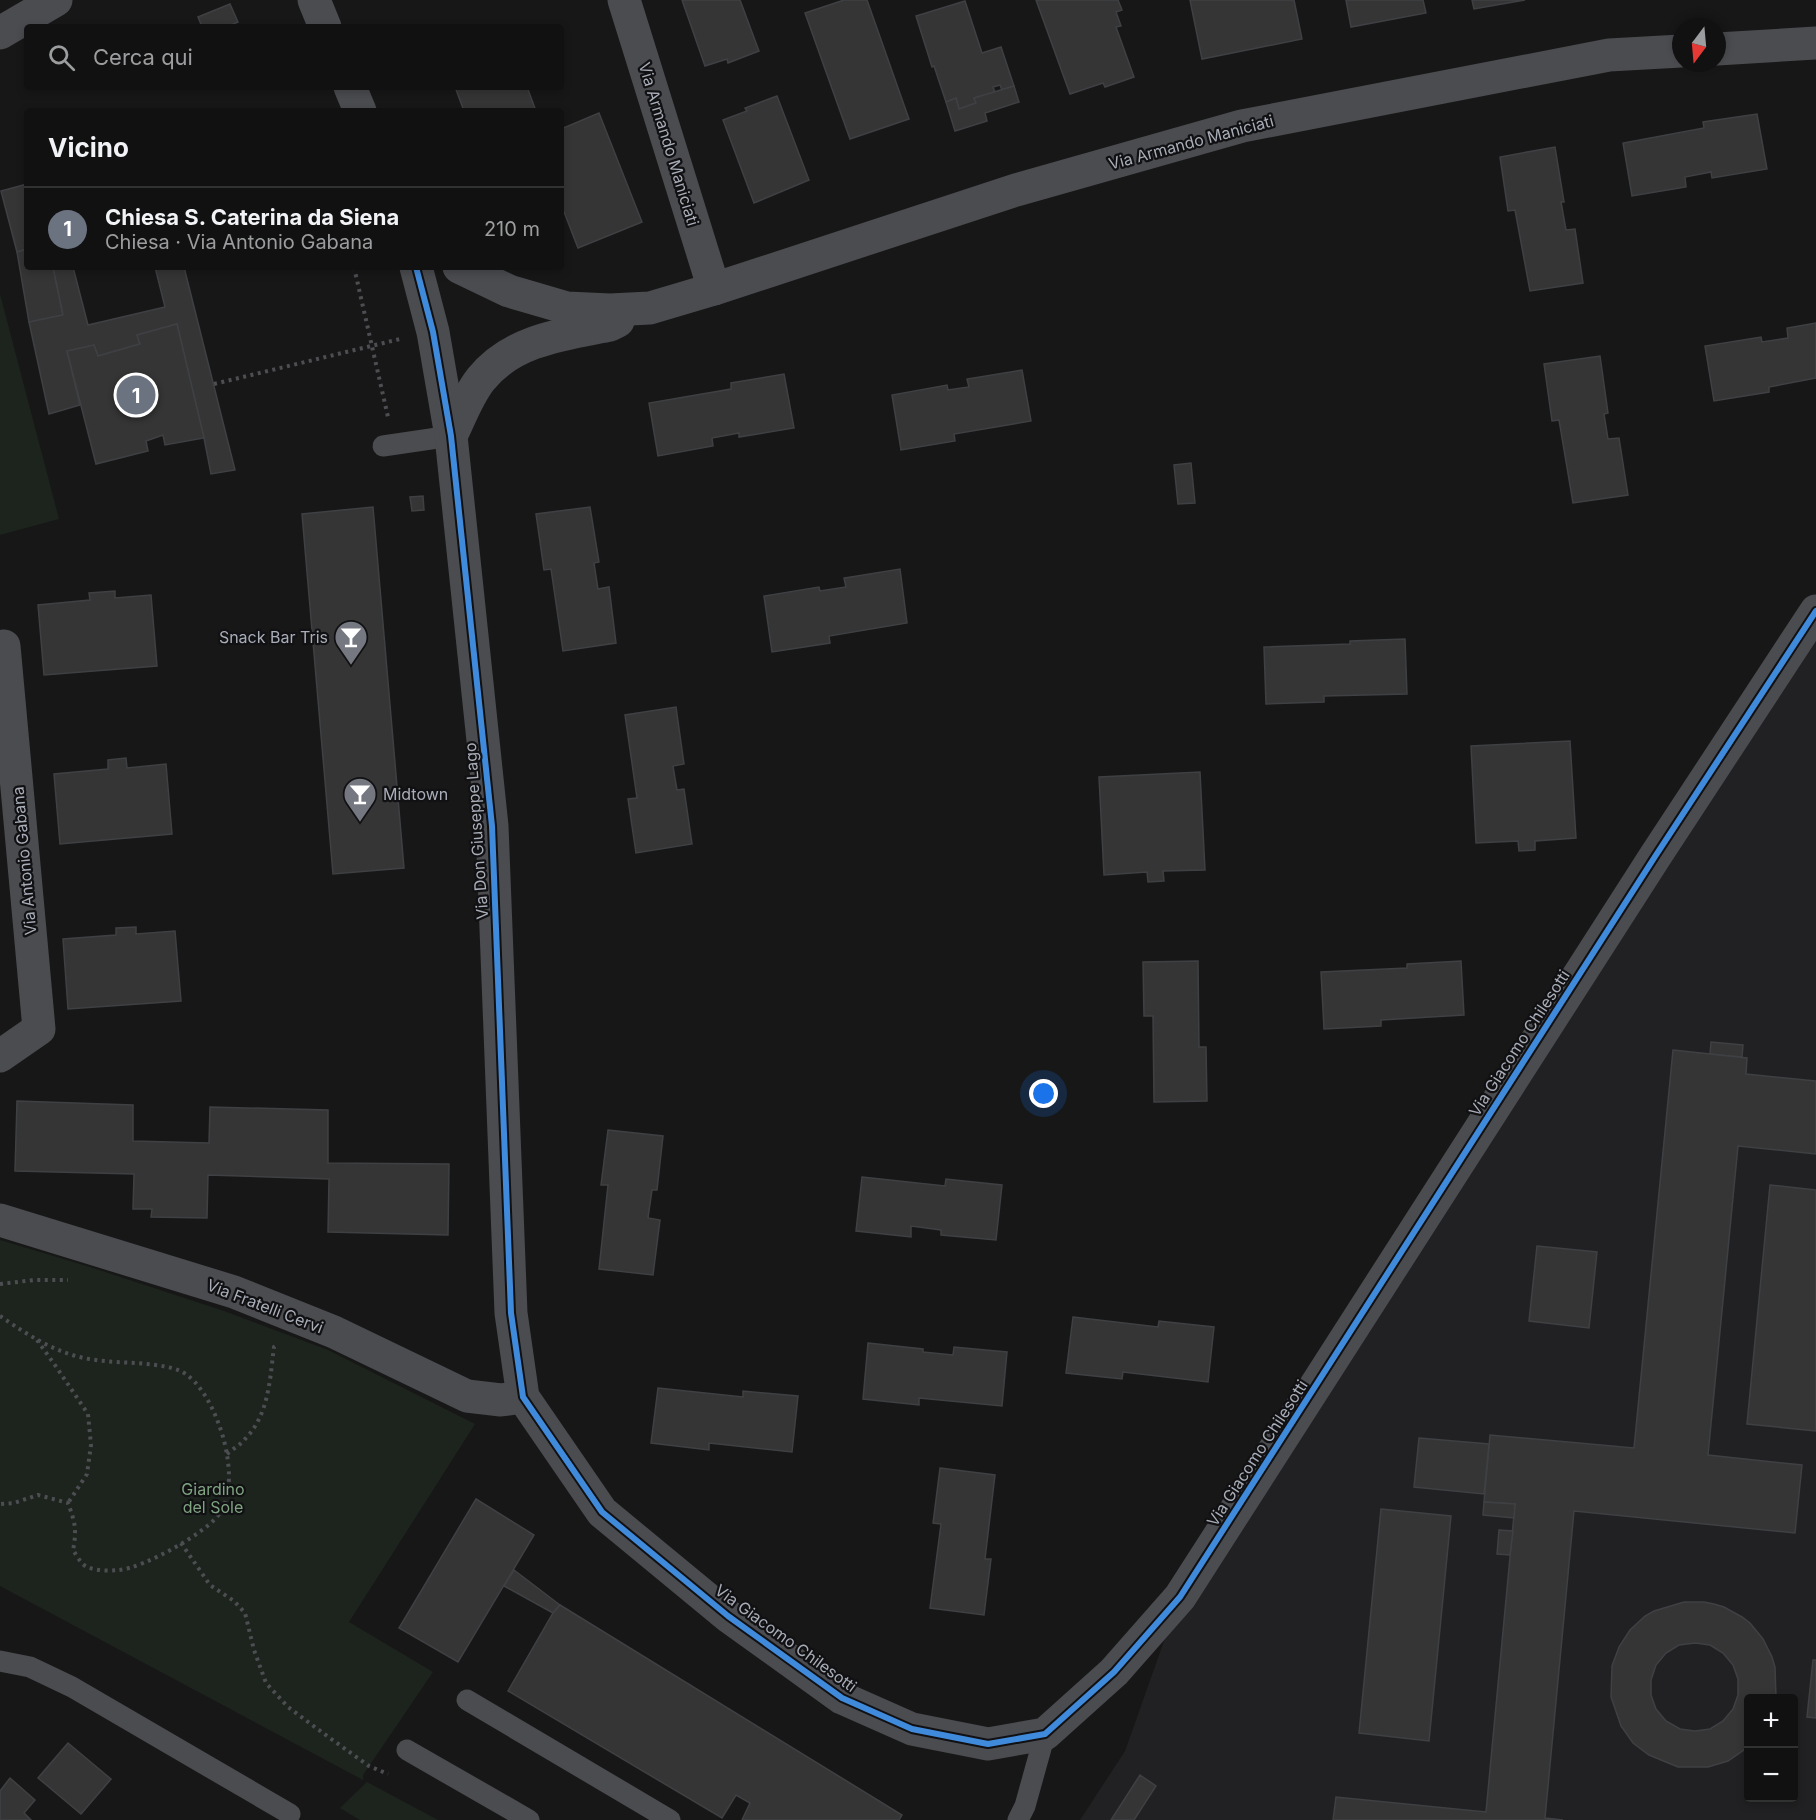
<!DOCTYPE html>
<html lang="it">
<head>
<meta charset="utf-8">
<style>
  body { margin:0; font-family:Inter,sans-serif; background:#1e1f1f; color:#f1f3f6 }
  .controls { position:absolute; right:18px; bottom:18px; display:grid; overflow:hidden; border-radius:6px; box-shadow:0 3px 9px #0003 }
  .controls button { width:54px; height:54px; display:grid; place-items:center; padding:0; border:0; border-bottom:2px solid #303131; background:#111; color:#f1f3f6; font:30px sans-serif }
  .compass { position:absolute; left:1672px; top:18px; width:54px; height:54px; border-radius:50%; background:#111; box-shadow:0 3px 9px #0003; rotate:196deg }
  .you { position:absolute; left:1044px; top:1094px; width:21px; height:21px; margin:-15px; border:4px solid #fff; border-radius:50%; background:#1a73e8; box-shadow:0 0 0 9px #1a73e833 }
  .badge { display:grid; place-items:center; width:39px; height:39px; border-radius:50%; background:#0f766e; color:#fff; font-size:20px; font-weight:700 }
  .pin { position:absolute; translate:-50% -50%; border:3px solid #fff; box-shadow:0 2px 6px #0006 }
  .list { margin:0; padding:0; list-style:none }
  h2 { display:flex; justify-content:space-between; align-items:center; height:78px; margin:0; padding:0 24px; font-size:26px }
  h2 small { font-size:20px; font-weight:400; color:#9c9d9f }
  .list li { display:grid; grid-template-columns:39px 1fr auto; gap:18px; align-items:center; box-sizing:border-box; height:84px; padding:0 24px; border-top:2px solid #303131 }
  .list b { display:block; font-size:22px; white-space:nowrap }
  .list p { margin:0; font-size:20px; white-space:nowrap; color:#9c9d9f }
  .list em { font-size:20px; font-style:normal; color:#9c9d9f }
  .icon { flex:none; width:33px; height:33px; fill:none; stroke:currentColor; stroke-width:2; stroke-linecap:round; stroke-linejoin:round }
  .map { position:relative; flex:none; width:1816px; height:1820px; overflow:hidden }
  .search { position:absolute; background:#111; box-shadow:0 3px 9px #0003; left:24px; top:24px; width:540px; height:66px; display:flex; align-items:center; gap:15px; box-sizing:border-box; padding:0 21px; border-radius:6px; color:#9c9d9f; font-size:22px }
  .panel { position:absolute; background:#111; box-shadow:0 3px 9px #0003; left:24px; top:108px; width:540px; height:162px; border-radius:6px }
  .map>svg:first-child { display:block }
</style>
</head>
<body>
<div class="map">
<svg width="1816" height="1820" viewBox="0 0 1816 1820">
  <rect width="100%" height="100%" fill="#171717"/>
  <path fill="#212123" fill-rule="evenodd" d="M1816 618V1820H1080L1125 1751 1175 1610ZM1748 1698H1794V1798H1748Z"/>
  <g fill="#1d241e">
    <polygon points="0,294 59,519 0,535"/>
    <polygon points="0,1240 90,1267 224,1311 328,1350 475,1424 349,1622 433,1672 363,1775 363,1780 0,1586"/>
    <polygon points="367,1782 438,1820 360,1820 340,1808"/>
  </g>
  <g fill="#353536" stroke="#3f4043" stroke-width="1.5" fill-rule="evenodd">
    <polygon points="682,0 740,0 759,51 728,63 727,59 705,66"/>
    <polygon points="844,0 867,0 909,119 850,139 805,13"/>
    <polygon points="1036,0 1118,0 1122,10 1116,12 1121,26 1116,27 1134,77 1105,87 1103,83 1070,94"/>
    <polygon points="1190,0 1294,0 1302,39 1202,59"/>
    <polygon points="1346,0 1423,0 1426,13 1351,27"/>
    <polygon points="1472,0 1525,0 1474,9"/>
    <polygon points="965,1 982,53 1001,47 1014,86 1002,90 1000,85 993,87 995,92 974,98 976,103 959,109 956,98 946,102 934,66 932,67 916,16"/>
    <polygon points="230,4 238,22 226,27 202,27 198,17"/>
    <polygon points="1014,86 1019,102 985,113 987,121 955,131 946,102 956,98 959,109 976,103 974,98"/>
    <polygon points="455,87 527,87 536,111 464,111"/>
    <polygon points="777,96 809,180 754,203 723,120 747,111 745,108"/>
    <polygon points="599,113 642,222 578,248 561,204 561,129"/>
    <polygon points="1757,114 1767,169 1712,178 1711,172 1685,177 1686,187 1632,196 1623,143 1704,128 1703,122"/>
    <polygon points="1555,147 1564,202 1561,202 1566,230 1575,229 1583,283 1530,291 1515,210 1508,211 1500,157"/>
    <polygon points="27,184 27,249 17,252 1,191"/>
    <polygon points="27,249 27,267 53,267 63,315 29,322 17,252"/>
    <polygon points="53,267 73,267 88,325 165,307 155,267 184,267 235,470 211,474 204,438 177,324 137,335 140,344 98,356 94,345 67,351 80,405 49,414 29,322 63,315"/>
    <polygon points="1816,323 1816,378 1769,387 1769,392 1714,401 1705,346 1761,337 1762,342 1788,338 1787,328"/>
    <polygon points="177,324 204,438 165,445 163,435 146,441 148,451 96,464 67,351 94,345 98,356 140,344 137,335"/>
    <polygon points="1600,356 1608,413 1604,414 1608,439 1619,438 1628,495 1573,503 1559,420 1552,421 1544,364"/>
    <polygon points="1022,370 1031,421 954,434 955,441 901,450 892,395 947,385 948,390 969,387 967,379"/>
    <polygon points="784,374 794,428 739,437 739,433 712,438 713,446 658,456 649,403 731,389 731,383"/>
    <polygon points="1191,463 1195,503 1178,504 1174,465"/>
    <polygon points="423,496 424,510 412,511 410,497"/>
    <polygon points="373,507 404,868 333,874 302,514"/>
    <polygon points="590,507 599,562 594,563 598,589 609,587 616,643 563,651 551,569 544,570 536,514"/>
    <polygon points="900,569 907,623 829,636 830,643 772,652 764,596 819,587 820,591 846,587 844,578"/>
    <polygon points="115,591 115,598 151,595 157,666 44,675 38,605 90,600 89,593"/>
    <polygon points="1405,639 1407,694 1324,696 1324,702 1266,704 1264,647 1350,644 1350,641"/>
    <polygon points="676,707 684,764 673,766 677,790 684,789 692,844 636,853 628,799 637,798 625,715"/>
    <polygon points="1570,741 1576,838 1535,841 1535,850 1519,851 1518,841 1476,843 1471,746"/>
    <polygon points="126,758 127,768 166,764 172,834 60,844 54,774 108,769 108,760"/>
    <polygon points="1200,772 1205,870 1163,871 1164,881 1148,882 1147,872 1104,875 1099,777"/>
    <polygon points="136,927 136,934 175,931 181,1001 68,1009 63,939 116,935 116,928"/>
    <polygon points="1198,961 1199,1047 1206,1047 1207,1101 1154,1102 1153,1016 1144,1016 1143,962"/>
    <polygon points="1461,961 1464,1015 1381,1020 1381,1026 1324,1029 1321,972 1407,968 1407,964"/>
    <polygon points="1711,1042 1743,1045 1742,1057 1710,1054"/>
    <polygon points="1673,1050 1747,1058 1746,1074 1816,1081 1816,1154 1738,1146 1708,1455 1802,1465 1795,1533 1574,1511 1545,1818 1563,1820 1333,1820 1336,1797 1486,1812 1515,1504 1484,1502 1490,1435 1634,1448"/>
    <polygon points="17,1101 133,1105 133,1141 209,1143 210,1107 328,1110 328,1163 449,1164 448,1235 328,1232 329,1179 208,1175 207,1218 151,1217 152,1209 133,1209 134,1174 15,1171"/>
    <polygon points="608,1130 663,1136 657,1190 652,1190 648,1218 660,1220 653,1275 599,1269 608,1185 601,1185"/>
    <polygon points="862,1177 945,1186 946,1179 1002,1185 996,1240 941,1235 941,1230 911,1226 911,1237 856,1231"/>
    <polygon points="1770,1185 1816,1190 1816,1431 1747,1424"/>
    <polygon points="1537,1246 1597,1252 1589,1328 1529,1321"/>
    <polygon points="1073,1317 1158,1327 1159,1321 1214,1327 1208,1382 1123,1372 1122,1379 1066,1373"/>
    <polygon points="868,1343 923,1349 923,1352 953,1355 954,1347 1007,1352 1002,1406 919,1398 919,1405 863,1399"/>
    <polygon points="658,1388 743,1397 743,1391 798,1396 792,1452 709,1443 709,1450 651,1443"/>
    <polygon points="1419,1438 1489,1444 1484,1494 1414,1487"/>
    <polygon points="940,1468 995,1475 985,1559 991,1559 984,1615 930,1608 941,1524 933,1523"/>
    <polygon points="476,1499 534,1535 458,1662 399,1628"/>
    <polygon points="1484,1502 1515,1504 1514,1518 1483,1515"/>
    <polygon points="1381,1509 1451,1516 1429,1741 1359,1733"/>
    <polygon points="1499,1530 1513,1531 1510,1555 1497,1554"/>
    <polygon points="514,1570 560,1605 553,1613 504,1586"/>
    <path d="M1684 1602H1704L1714 1604 1724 1607 1742 1617 1750 1623 1763 1639 1772 1657 1775 1667 1776 1698H1748V1747L1728 1761 1708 1767H1678L1649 1755 1633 1743 1621 1726 1611 1697 1612 1666 1619 1647 1630 1630 1645 1616 1654 1611ZM1695 1643 1710 1645 1723 1653 1733 1665 1738 1679V1695L1733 1709 1723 1721 1710 1729 1695 1731 1680 1729 1666 1721 1656 1709 1651 1695V1680L1656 1665 1666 1653 1679 1645Z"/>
    <polygon points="560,1605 902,1815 899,1820 742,1820 750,1803 736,1795 722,1818 508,1691 553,1613"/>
    <polygon points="1813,1660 1816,1660 1816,1718 1807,1717"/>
    <polygon points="68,1743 111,1779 81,1814 38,1778"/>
    <polygon points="1140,1775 1156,1786 1134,1820 1111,1820"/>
    <polygon points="10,1778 35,1800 24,1813 31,1820 0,1820 0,1791"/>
  </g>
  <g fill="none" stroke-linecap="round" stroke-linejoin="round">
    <g stroke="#4d4e52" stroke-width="4" stroke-dasharray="3 4.5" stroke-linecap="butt">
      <polyline points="354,267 388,417"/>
      <polyline points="214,384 400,339"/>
      <polyline points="0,1284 34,1280 68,1280"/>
      <path d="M0 1316C28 1335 55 1353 89 1359 118 1364 148 1361 175 1369 204 1377 223 1428 227 1455 230 1473 231 1496 220 1513 207 1533 143 1568 119 1570 109 1571 97 1571 87 1567 81 1564 77 1556 73 1550 77 1530 75 1522 68 1503L38 1495 14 1503 0 1504"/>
      <polyline points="37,1340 57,1368 88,1414 91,1445 87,1474 68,1503"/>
      <path d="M227 1454C233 1449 240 1445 245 1439 269 1415 270 1378 274 1347L277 1345"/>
      <polyline points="181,1543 210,1585 234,1601 245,1613 254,1650 266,1683 288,1707 323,1733 369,1766 388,1774"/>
    </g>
    <g stroke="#4b4c50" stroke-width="21">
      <polyline points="383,446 451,436"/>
      <polyline points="0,1661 30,1667 72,1687 290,1814"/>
      <polyline points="467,1700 670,1820"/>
      <polyline points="407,1750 529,1820"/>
      <polyline points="1018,1820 1025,1806 1045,1734"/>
    </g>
    <g stroke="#4b4c50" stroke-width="33">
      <polyline points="314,0 325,27"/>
      <polyline points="624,0 714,289"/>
      <polyline points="0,33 56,0"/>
      <polyline points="1717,49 1816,43"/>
      <polyline points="350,87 360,111"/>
      <polyline points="416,267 433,332 451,436 492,826 511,1313 523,1397 602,1512 728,1616 842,1698 912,1729 988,1744 1045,1734 1114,1672 1180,1597 1656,855 1816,611"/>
      <polyline points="459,267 509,291 567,308 610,310 650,308 714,289 1016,190 1242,126 1609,55 1681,51"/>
      <path d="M451 436C460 418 468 395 481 379 512 340 564 334 610 325L618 321"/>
      <polyline points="0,1056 39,1029 4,646"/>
      <polyline points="0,1220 234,1292 334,1332 467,1396 501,1400 523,1397"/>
    </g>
    <g stroke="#111113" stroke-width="10">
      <polyline id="cycleway" points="416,267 433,332 451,436 492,826 511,1313 523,1397 602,1512 728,1616 842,1698 912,1729 988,1744 1045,1734 1114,1672 1180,1597 1656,855 1816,611"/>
    </g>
    <use href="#cycleway" stroke="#408adc" stroke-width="6"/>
  </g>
  <defs>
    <g id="bar-pin" transform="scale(1.725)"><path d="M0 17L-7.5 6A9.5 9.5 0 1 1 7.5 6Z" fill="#757880" stroke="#111113"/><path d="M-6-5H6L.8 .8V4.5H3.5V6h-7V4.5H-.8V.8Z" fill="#fff"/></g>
  </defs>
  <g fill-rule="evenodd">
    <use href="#bar-pin" x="351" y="637"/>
    <use href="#bar-pin" x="360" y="794"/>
  </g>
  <g text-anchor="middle" stroke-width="4.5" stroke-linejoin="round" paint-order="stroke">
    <g font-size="16" fill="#a8adb8" stroke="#111113">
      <text transform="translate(1191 142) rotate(-15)" y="6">Via Armando Maniciati</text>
      <text transform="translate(669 144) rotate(73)" y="6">Via Armando Maniciati</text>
      <text transform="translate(476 831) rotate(-94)" y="6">Via Don Giuseppe Lago</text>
      <text transform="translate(24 861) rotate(-95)" y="6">Via Antonio Gabana</text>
      <text transform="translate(1519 1043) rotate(-57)" y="6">Via Giacomo Chilesotti</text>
      <text transform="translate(265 1306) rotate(21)" y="6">Via Fratelli Cervi</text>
      <text transform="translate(1257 1453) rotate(-57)" y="6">Via Giacomo Chilesotti</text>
      <text transform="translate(786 1638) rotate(36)" y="6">Via Giacomo Chilesotti</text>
    </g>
    <g font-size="16" fill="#a8adb8" stroke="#111113" text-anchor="end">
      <text x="328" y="643">Snack Bar Tris</text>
      <text x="383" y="800" text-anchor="start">Midtown</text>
    </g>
    <g font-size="16" fill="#7fa381" stroke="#111113">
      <text x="213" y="1495">Giardino<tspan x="213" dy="18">del Sole</tspan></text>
    </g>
  </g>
</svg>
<div class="controls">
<button>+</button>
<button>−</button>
</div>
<svg class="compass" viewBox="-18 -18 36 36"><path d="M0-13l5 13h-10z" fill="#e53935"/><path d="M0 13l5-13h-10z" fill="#9c9d9f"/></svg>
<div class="you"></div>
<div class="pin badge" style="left:136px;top:395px;background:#6b7280">1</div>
<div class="search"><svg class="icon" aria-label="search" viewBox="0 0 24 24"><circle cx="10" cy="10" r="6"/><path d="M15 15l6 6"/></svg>Cerca qui</div>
<section class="panel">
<h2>Vicino<small></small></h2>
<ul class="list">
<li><span class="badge" style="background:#6b7280">1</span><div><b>Chiesa S. Caterina da Siena</b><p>Chiesa · Via Antonio Gabana</p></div><em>210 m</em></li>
</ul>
</section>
</div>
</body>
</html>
